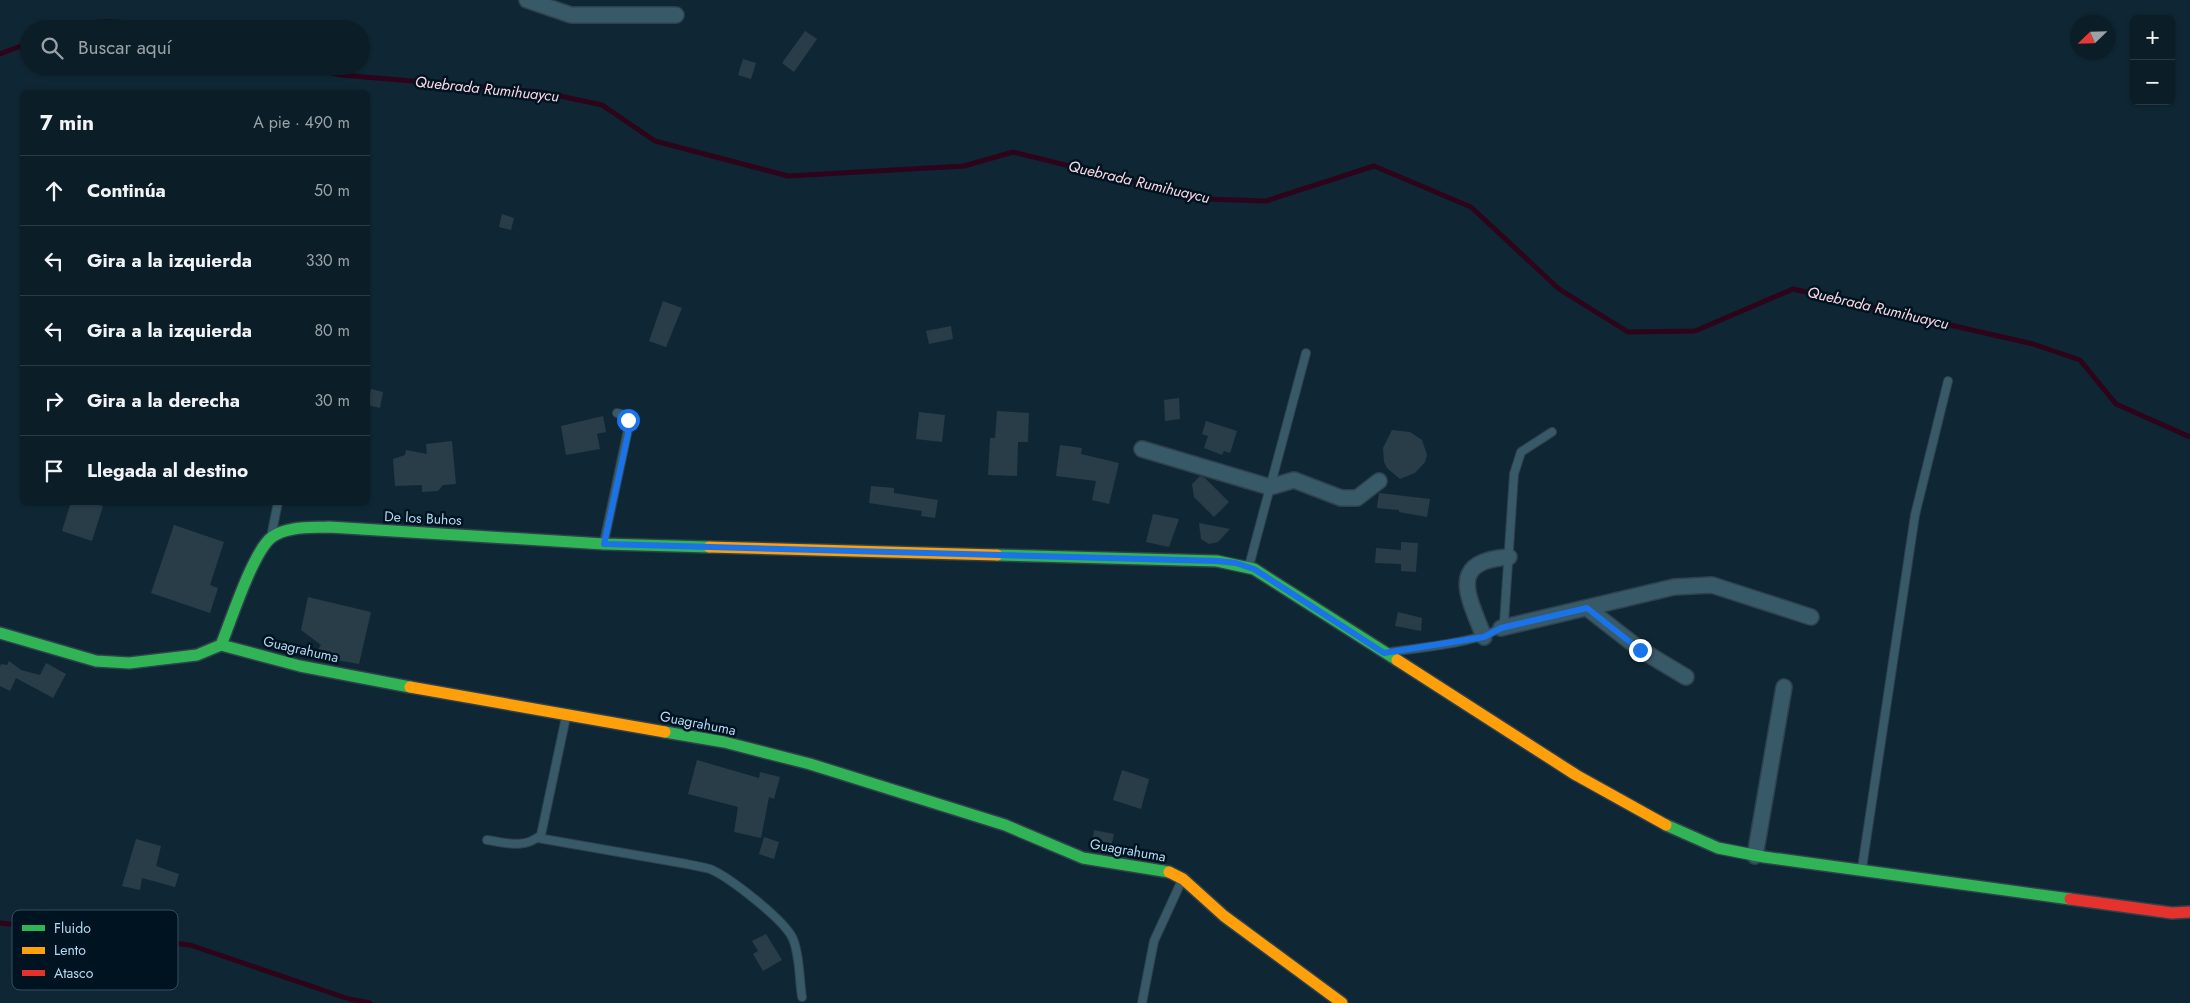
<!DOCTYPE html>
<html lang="es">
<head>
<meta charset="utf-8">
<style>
  body { margin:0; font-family:Jost,sans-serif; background:#14262f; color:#f1f3f6 }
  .controls { position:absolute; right:15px; top:15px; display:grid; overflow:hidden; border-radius:8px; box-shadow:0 1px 4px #0004 }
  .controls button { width:45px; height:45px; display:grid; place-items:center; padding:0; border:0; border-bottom:1px solid #2b3b44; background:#0b1d27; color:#f1f3f6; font:25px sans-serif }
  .compass { position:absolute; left:2070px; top:15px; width:45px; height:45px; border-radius:50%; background:#0b1d27; box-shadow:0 1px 4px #0004; rotate:247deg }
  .stop { position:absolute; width:15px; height:15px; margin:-11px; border:4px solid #1a73e8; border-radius:50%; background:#fff }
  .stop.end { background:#1a73e8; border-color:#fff; box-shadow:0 1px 5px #0008 }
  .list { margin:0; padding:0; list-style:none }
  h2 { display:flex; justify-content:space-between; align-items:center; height:65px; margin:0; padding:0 20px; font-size:21px }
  h2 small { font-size:16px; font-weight:400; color:#9aa2a7 }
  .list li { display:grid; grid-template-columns:32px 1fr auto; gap:15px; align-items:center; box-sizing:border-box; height:70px; padding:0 20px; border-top:1px solid #2b3b44 }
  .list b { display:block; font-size:19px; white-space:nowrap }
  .list em { font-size:16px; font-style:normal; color:#9aa2a7 }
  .icon { flex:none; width:28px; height:28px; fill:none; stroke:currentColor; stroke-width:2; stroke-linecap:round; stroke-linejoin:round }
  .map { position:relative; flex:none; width:2190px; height:1003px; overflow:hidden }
  .search { position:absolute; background:#0b1d27; box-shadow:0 1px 4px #0004; left:20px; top:20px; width:350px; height:55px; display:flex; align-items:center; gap:12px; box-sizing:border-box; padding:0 18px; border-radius:28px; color:#9aa2a7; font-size:19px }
  .panel { position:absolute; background:#0b1d27; box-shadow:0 1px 4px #0004; left:20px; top:90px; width:350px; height:415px; border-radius:8px }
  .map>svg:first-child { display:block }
</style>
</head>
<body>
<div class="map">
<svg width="2190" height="1003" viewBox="0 0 2190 1003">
  <rect width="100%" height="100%" fill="#0f2734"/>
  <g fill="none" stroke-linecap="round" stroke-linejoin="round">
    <g stroke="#2d041a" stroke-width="5">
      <path d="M67 29C94 18 133 21 162 29"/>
      <polyline points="0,54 29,43"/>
      <polyline points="307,66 341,75 541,92 602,105 655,141 788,176 964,166 1013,152 1204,199 1266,201 1374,166 1471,207 1559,289 1628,332 1695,331 1793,289 2033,344 2080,360 2116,404 2190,437"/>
      <polyline points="0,923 190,945 349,999 370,1003"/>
    </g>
  </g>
  <g fill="#293d49">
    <polygon points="805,31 817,39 794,72 782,63"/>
    <polygon points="743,59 756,63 751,79 738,75"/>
    <polygon points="502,214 514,218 511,230 499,227"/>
    <polygon points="663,301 682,308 666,347 649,341"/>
    <polygon points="951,326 953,339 929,344 926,331"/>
    <polygon points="371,389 383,392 380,408 368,405"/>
    <polygon points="1179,398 1180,419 1165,421 1164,400"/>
    <polygon points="997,411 1029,413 1028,442 1018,442 1017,476 988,475 990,438 995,438"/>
    <polygon points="919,412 945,415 942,442 916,439"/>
    <polygon points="603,416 606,432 597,434 600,449 566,455 561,426"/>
    <polygon points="1206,421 1237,431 1230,453 1224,451 1222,455 1204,448 1208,436 1202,434"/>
    <polygon points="1392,430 1410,432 1422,440 1427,455 1425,462 1415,473 1400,479 1387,468 1384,462 1383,448"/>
    <polygon points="452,441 456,484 443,485 438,491 422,492 422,485 395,486 393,459 405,455 406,450 427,454 426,444"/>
    <polygon points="1060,445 1082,448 1081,454 1119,463 1109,504 1092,500 1096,481 1056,476"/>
    <polygon points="1200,476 1205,478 1229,502 1214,517 1194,497 1192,484"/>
    <polygon points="871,486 894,488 894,493 938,500 935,518 921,516 922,511 869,503"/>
    <polygon points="1379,493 1430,499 1427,517 1399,512 1399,510 1377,508"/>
    <polygon points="71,502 91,502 103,506 92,541 62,531"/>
    <polygon points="1153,514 1179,519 1169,547 1146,542"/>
    <polygon points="1199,523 1230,529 1218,542 1209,544 1201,539"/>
    <polygon points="174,525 224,542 210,585 218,588 210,613 151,593"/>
    <polygon points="1401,542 1418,543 1416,572 1401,571 1401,564 1375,563 1376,548 1401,550"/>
    <polygon points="308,597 371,612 359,664 313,656 321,645 301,630"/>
    <polygon points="1398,612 1422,618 1421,631 1395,626"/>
    <polygon points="9,661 21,670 40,675 46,663 66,674 53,698 16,678 10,691 0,686 0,667 1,664 7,665"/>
    <polygon points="697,760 759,778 760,772 780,777 774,799 769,797 761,838 734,832 738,807 688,794"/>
    <polygon points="1122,770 1149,779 1141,809 1113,800"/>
    <polygon points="1094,830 1114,834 1111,847 1092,842"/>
    <polygon points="764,837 779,842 774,859 759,854"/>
    <polygon points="136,839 161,846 156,866 179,874 175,887 142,878 140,890 122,886"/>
    <polygon points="766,934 782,960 763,971 753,954 758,951 752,941"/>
  </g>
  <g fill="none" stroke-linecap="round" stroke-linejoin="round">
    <g stroke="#2e414d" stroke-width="10">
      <g id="lane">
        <polyline points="272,532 278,502"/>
        <polyline points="604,542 629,425 625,415 617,413"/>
        <polyline points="1249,566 1306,353"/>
        <path d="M1391 652C1415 648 1493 642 1504 623L1514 474 1521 452 1552 432"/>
        <path d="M538 838 687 864C695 866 703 867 710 869 729 877 785 920 793 939 800 956 799 978 802 997"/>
        <path d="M487 840C507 843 524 849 541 835L566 717"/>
        <polyline points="1862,868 1915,515 1948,381"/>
        <polyline points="1142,1003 1154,941 1182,880"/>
      </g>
    </g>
    <g stroke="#2e414d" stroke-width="18">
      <g id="street">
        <polyline points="527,0 571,15 676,15"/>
        <polyline points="1142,449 1270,487 1294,480 1341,498 1357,498 1379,481"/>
        <polyline points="1587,608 1641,650 1686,677"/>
        <polyline points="1501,628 1674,587 1712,585 1811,617"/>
        <path d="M1484 637C1469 597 1446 561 1509 557"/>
        <polyline points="1755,856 1784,687"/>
      </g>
    </g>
    <g stroke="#2e414d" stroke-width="14">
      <g id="fast">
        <polyline points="997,555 1217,561 1254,569 1397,660"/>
        <polyline points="0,633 96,661 129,663 197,655 221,645 300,666 410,687"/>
        <path d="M221 645C231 621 253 551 272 537 287 526 311 528 329 527L604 544 709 547"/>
        <polyline points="665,732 724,742 810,764 1005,825 1083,858 1169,872"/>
        <polyline points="1666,825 1718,848 1764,857 2070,899"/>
      </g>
    </g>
    <g stroke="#2e414d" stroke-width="14">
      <g id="slow">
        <polyline points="709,547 997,555"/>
        <polyline points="1397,660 1576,775 1666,825"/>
        <polyline points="410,687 665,732"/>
        <polyline points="1169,872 1183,879 1224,916 1342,1003"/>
      </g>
    </g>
    <g stroke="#2e414d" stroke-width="14">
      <polyline id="jam" points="2070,899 2172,913 2190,912"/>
    </g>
    <use href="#lane" stroke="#385967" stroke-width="8"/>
    <use href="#street" stroke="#385967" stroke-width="15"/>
    <use href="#fast" stroke="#30b455" stroke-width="11"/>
    <use href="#slow" stroke="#ff9f0a" stroke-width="11"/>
    <use href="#jam" stroke="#e5322d" stroke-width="11"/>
  </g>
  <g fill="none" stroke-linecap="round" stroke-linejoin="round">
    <polyline stroke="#1a73e8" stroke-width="6" points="628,420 628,434 604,544 1217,561 1236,563 1254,569 1384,653 1484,637 1501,628 1587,608 1640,650"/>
  </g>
  <g text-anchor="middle" stroke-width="5" stroke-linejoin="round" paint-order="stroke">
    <g font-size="14" fill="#b4daf2" stroke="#001321">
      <text transform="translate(423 518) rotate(3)" y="5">De los Buhos</text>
      <text transform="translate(301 649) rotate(13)" y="5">Guagrahuma</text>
      <text transform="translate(698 723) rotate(11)" y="5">Guagrahuma</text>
      <text transform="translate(1128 850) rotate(10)" y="5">Guagrahuma</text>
    </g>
    <g font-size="15" font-style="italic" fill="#fdd7e3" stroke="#001321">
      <text transform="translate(487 89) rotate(6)" y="5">Quebrada Rumihuaycu</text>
      <text transform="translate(1139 182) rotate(13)" y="5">Quebrada Rumihuaycu</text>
      <text transform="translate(1878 308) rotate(13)" y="5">Quebrada Rumihuaycu</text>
    </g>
  </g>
  <rect x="12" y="910" width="166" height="80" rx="8" fill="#001321" stroke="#364f60" stroke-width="1"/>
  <rect x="22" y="925" width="23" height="6" fill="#30b455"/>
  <rect x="22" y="947" width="23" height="7" fill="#ff9f0a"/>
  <rect x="22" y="970" width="23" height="6" fill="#e5322d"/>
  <g font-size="14" fill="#b4daf2">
    <text x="54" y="933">Fluido</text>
    <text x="54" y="955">Lento</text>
    <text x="54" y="978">Atasco</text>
  </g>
</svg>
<div class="controls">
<button>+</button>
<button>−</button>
</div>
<svg class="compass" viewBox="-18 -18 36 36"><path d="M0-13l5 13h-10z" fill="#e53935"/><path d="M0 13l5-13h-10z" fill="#9aa2a7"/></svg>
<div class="stop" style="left:628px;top:420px"></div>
<div class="stop end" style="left:1640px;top:650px"></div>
<div class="search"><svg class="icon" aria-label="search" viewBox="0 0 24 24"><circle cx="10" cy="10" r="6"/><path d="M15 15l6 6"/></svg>Buscar aquí</div>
<section class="panel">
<h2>7 min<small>A pie · 490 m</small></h2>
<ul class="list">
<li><svg class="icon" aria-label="ahead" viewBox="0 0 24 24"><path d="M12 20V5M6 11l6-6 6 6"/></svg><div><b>Continúa</b></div><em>50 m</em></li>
<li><svg class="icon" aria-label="left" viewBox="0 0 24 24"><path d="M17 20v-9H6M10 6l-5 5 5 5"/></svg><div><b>Gira a la izquierda</b></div><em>330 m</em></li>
<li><svg class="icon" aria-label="left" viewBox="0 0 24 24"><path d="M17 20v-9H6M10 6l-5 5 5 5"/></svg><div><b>Gira a la izquierda</b></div><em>80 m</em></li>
<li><svg class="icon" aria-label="right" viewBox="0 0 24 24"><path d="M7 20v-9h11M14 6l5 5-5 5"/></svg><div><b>Gira a la derecha</b></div><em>30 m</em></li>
<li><svg class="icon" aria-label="arrive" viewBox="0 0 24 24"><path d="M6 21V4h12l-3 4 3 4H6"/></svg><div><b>Llegada al destino</b></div></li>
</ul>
</section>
</div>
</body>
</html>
